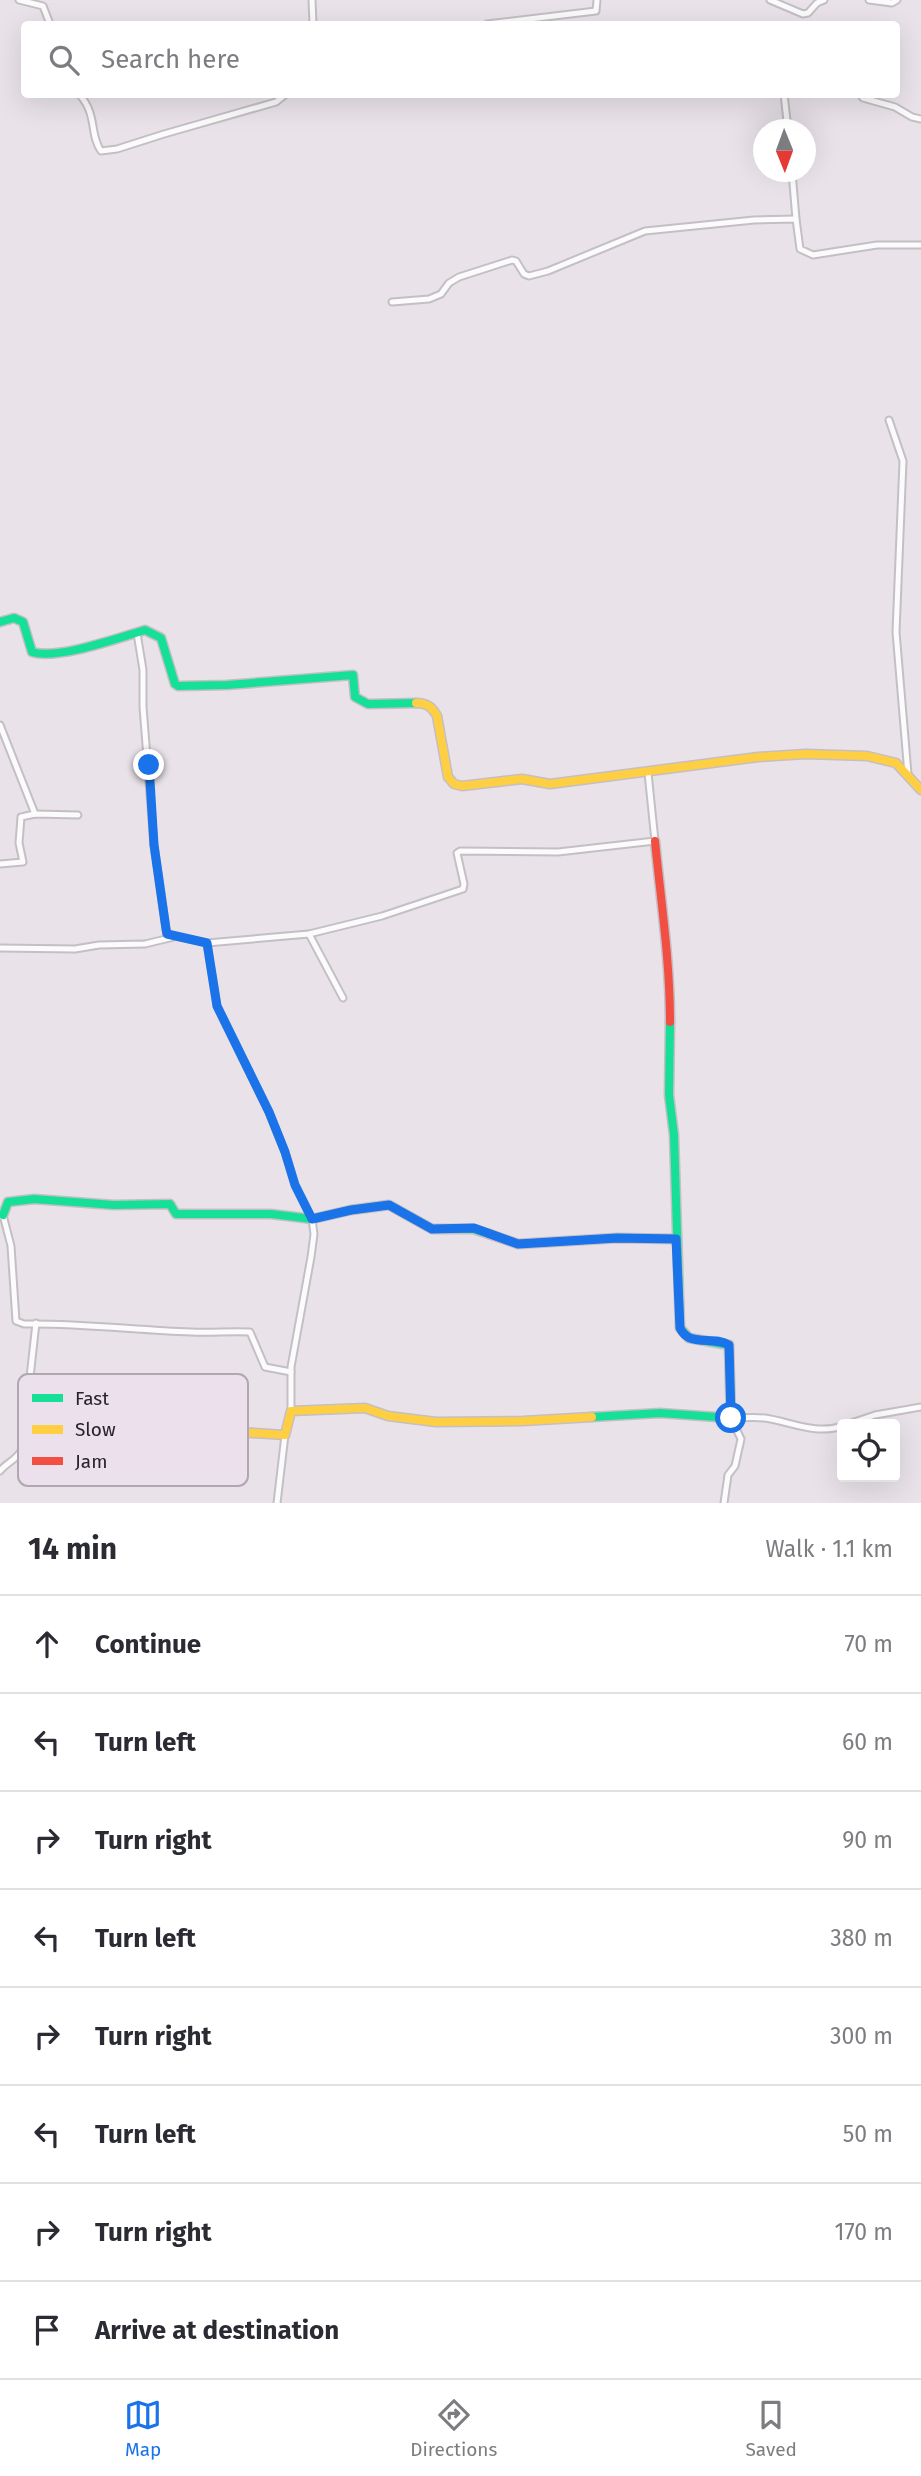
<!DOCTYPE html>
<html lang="en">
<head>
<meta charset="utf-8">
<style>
  body { margin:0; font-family:"Fira Sans",sans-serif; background:#f7f7f7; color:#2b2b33 }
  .controls { position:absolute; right:21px; bottom:21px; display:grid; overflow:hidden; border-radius:7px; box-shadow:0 7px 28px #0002 }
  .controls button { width:63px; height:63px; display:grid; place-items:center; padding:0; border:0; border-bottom:2px solid #e1e1e2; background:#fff; color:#2b2b33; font:35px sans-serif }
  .compass { position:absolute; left:753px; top:119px; width:63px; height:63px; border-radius:50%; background:#fff; box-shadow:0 7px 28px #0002; rotate:179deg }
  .stop { position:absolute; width:21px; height:21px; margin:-16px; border:5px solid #1a73e8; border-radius:50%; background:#fff }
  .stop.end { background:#1a73e8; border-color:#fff; box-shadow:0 2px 7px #0008 }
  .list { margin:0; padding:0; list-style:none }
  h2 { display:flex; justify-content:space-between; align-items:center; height:91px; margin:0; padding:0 28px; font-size:30px }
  h2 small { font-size:23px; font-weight:400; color:#7c7c81 }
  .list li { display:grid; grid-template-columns:46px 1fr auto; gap:21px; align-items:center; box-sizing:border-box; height:98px; padding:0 28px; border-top:2px solid #e1e1e2 }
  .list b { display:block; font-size:26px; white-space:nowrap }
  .list em { font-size:23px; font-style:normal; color:#7c7c81 }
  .icon { flex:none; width:38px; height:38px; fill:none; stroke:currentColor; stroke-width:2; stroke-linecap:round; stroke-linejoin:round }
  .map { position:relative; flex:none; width:921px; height:1503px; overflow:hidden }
  .search { position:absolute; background:#fff; box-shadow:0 7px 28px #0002; left:21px; right:21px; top:21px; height:77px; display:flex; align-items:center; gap:18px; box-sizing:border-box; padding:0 24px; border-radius:7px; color:#7c7c81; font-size:26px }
  .sheet { height:875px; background:#fff }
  nav { display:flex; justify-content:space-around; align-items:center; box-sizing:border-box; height:98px; border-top:2px solid #e1e1e2; background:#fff; font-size:19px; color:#7c7c81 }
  nav a { display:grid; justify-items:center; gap:4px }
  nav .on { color:#1a73e8 }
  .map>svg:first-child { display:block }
</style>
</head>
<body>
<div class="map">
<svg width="921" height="1503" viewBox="0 0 921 1503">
  <rect width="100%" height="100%" fill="#e9e3e9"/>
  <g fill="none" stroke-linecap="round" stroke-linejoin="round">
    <g stroke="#c4bfc4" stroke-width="9">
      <g id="street">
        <polyline points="19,0 43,6 50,24"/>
        <polyline points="312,0 313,24"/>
        <polyline points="770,0 803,14 808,13 817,3 824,0"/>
        <polyline points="869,0 892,3 897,0"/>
        <polyline points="487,24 596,11 597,0"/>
        <path d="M79 94C98 115 89 134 101 151L117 149 164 134 276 102 286 94"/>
        <polyline points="784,94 788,130"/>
        <polyline points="860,94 863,98 895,107 912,117 921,119"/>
        <polyline points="792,172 796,219"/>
        <polyline points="392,302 429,299 441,294 449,283 459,277 512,260 516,261 524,274 529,276 548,271 645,231 754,220 796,219 800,249 813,255 877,245 921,245"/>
        <polyline points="889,420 903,461 896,632 908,774"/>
        <polyline points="137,633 143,670 143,707 154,845 166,929 167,934 207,943 309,934 382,916 463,889 464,884 457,853 460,851 558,852 655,841 648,773"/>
        <polyline points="0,725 35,814"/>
        <polyline points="0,864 23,862 19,843 21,817 35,814 78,815"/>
        <polyline points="309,934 343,998"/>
        <polyline points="207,943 217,1006 269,1112 285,1152 295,1185 312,1219 314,1234 311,1257 291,1367 291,1411"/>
        <polyline points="0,948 75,949 99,945 145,944 174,937"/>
        <path d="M1 1216 3 1215 11 1246 16 1321 24 1324C80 1323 135 1330 191 1332 211 1333 230 1331 250 1332L265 1367 291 1372"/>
        <polyline points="848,1424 875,1415 921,1407"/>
        <path d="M0 1471C7 1462 17 1460 22 1449L36 1323"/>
        <polyline points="277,1503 285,1435"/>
        <path d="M724 1503 728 1475 735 1466 741 1439 731 1418C742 1418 754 1417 765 1418 791 1422 817 1435 842 1426"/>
      </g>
    </g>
    <g stroke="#c4bfc4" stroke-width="11">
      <g id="fast">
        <path d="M0 622 14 618 23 622 32 652C57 660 118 638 145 630L161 638 175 684 178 686 227 685 353 675 355 697 368 704 416 703"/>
        <polyline points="3,1215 8,1202 34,1199 114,1205 170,1204 176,1214 271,1214 312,1219 351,1210 389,1205 432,1229 473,1229 489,1234"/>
        <polyline points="592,1417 660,1413 731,1418 729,1345 689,1338 680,1328 674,1135 669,1095 670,1022"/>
      </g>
    </g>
    <g stroke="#c4bfc4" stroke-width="11">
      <g id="slow">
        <path d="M416 703C427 703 432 707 437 716L448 777 454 784 462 786 522 779 550 784 758 757 806 754 867 756 896 763 921 790"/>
        <polyline points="184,1440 192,1429 285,1435 291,1411 365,1408 388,1416 436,1422 523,1421 592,1417"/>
      </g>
    </g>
    <g stroke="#c4bfc4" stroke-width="11">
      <g id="jam">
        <path d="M655 841C661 902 670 961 670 1022"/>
        <polyline points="489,1234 518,1244 617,1238 676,1239"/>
      </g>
    </g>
    <use href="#street" stroke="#fcfbfc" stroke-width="5"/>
    <use href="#fast" stroke="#16e098" stroke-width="8"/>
    <use href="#slow" stroke="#ffcf43" stroke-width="8"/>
    <use href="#jam" stroke="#f24e42" stroke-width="8"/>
  </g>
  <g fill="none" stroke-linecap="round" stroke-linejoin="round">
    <path stroke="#1a73e8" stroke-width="9" d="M149 765 154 845 166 929 167 934 207 943 217 1006 269 1112 285 1152 295 1185 312 1219 351 1210 389 1205 432 1229 474 1228 518 1244 617 1238 676 1239 680 1328C689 1348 713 1335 729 1345L731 1418"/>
  </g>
  <rect x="18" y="1374" width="230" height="112" rx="10" fill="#ece0ec" stroke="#b1a7b1" stroke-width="2"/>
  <rect x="32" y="1394" width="31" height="8" fill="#16e098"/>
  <rect x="32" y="1425" width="31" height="9" fill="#ffcf43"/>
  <rect x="32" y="1457" width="31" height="8" fill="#f24e42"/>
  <g font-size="19" fill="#282327">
    <text x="75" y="1405">Fast</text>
    <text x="75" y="1436">Slow</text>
    <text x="75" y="1468">Jam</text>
  </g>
</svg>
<div class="controls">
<button><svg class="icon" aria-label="locate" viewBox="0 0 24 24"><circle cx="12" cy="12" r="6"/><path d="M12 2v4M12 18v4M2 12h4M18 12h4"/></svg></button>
</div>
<svg class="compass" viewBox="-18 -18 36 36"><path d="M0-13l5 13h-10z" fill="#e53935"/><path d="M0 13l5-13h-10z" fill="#7c7c81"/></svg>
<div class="stop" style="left:731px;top:1418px"></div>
<div class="stop end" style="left:149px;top:765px"></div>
<div class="search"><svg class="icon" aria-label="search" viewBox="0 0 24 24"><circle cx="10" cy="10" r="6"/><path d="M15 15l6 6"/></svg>Search here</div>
</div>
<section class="sheet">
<h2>14 min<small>Walk · 1.1 km</small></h2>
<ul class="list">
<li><svg class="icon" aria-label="ahead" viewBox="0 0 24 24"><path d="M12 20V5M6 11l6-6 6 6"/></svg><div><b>Continue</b></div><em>70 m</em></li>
<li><svg class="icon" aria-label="left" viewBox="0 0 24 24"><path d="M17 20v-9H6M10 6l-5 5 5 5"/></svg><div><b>Turn left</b></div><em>60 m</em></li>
<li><svg class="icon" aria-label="right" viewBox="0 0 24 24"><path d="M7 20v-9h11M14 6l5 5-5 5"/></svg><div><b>Turn right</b></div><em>90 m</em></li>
<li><svg class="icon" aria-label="left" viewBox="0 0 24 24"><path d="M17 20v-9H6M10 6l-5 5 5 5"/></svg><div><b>Turn left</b></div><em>380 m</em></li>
<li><svg class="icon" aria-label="right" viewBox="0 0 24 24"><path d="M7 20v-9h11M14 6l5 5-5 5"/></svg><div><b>Turn right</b></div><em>300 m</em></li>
<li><svg class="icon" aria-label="left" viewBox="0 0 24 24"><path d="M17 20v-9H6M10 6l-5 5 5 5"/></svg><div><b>Turn left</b></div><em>50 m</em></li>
<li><svg class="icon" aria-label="right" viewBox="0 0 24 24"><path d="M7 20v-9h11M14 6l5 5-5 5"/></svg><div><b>Turn right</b></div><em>170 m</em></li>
<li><svg class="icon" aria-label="arrive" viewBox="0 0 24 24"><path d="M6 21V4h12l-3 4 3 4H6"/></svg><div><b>Arrive at destination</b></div></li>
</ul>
</section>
<nav>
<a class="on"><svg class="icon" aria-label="map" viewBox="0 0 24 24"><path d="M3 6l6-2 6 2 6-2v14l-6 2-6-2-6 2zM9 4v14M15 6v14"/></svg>Map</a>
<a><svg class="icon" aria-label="directions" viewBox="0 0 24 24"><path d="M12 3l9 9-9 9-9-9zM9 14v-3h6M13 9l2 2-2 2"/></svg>Directions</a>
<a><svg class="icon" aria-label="saved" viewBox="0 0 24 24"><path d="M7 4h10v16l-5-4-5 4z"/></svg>Saved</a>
</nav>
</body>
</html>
